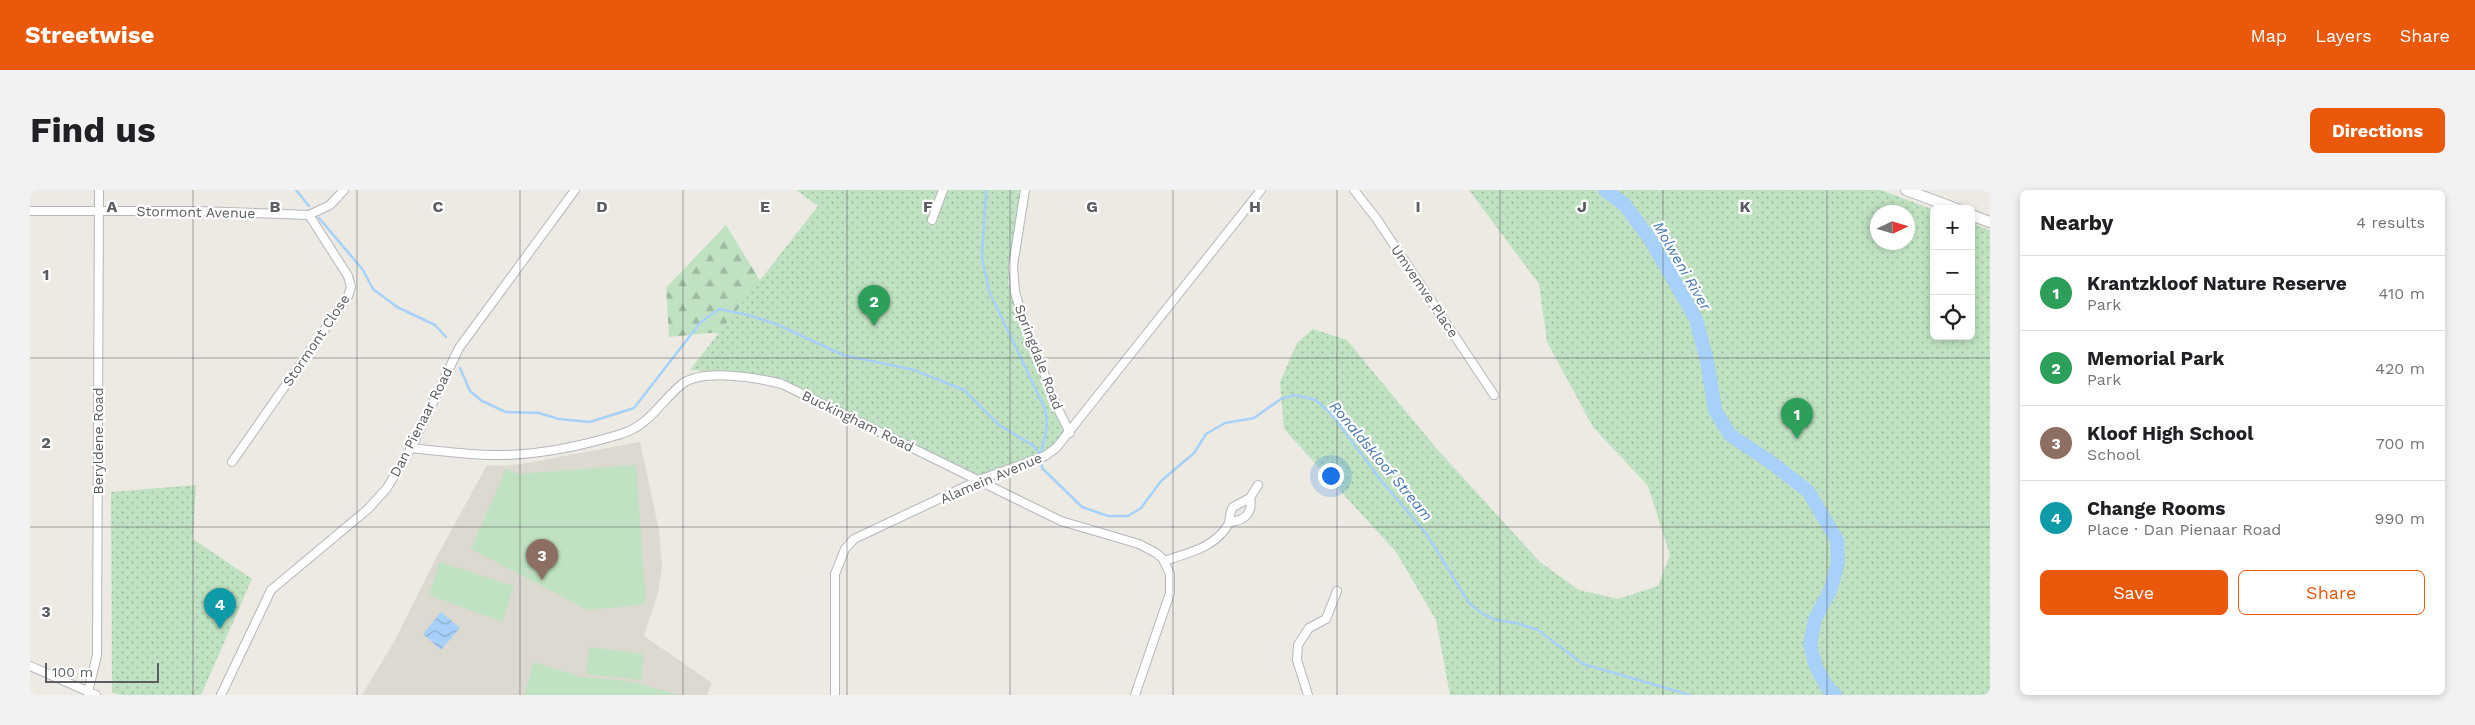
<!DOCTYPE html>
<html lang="en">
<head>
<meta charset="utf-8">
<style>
  body { margin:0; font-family:"Work Sans",sans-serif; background:#f2f2f2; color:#202124 }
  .controls { position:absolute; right:15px; top:15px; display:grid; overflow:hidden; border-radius:8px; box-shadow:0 2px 8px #0003 }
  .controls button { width:45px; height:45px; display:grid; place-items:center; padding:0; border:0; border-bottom:1px solid #e0e0e0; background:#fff; color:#202124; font:25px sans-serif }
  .compass { position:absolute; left:1840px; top:15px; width:45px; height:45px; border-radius:50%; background:#fff; box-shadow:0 2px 8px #0003; rotate:86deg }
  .scale { position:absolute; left:15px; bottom:12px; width:114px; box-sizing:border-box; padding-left:5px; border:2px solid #5b5d62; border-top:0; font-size:14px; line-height:18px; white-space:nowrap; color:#5b5d62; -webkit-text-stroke:4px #fff; paint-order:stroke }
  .you { position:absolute; left:1300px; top:285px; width:18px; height:18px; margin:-12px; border:4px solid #fff; border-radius:50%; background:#1a73e8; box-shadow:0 0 0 8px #1a73e833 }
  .badge { display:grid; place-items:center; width:32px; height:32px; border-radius:50%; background:#ea580c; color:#fff; font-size:16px; font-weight:700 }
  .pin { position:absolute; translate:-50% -41px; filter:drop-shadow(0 1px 2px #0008) }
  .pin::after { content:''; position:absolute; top:26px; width:18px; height:15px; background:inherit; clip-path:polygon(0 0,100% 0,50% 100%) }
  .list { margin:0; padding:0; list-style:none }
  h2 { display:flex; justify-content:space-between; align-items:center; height:65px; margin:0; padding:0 20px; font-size:21px }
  h2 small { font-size:16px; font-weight:400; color:#757577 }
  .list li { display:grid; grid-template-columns:32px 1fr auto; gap:15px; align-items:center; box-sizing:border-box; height:75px; padding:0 20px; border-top:1px solid #e0e0e0 }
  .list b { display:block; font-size:19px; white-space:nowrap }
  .list p { margin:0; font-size:16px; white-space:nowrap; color:#757577 }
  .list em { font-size:16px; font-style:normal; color:#757577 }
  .actions { display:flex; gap:10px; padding:15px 20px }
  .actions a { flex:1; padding:11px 0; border:1px solid #ea580c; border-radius:8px; text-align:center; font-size:18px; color:#ea580c }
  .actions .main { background:#ea580c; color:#fff }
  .icon { flex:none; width:28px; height:28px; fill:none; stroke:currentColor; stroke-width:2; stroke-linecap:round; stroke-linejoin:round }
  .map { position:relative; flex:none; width:1960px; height:505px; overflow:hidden; border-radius:8px }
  header { display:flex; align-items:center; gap:30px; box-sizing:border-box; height:70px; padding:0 25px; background:#ea580c; color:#fff }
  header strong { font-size:24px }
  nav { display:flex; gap:28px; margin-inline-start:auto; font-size:18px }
  .intro { display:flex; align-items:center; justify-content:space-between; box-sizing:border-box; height:120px; padding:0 30px }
  h1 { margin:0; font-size:35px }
  .button { padding:12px 22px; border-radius:8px; background:#ea580c; color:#fff; font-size:18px; font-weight:700 }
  main { display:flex; gap:30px; padding:0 30px }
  aside { flex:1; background:#fff; border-radius:8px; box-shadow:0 2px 8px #0003 }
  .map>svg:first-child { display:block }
</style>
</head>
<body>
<header>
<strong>Streetwise</strong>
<nav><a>Map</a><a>Layers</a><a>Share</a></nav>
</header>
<div class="intro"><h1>Find us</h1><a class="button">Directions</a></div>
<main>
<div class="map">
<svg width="1960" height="505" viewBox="0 0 1960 505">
  <defs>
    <pattern id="forest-firs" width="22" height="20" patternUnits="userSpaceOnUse" patternTransform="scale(1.25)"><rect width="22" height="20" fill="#c0e2c2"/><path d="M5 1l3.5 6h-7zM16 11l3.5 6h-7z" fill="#9fbaa1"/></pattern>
    <pattern id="park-dots" width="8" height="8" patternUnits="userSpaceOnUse" patternTransform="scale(1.25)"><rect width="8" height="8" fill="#c0e2c2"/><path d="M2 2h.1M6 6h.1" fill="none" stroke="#9fbaa1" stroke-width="1.8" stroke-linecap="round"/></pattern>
    <pattern id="water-waves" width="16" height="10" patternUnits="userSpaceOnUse" patternTransform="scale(1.25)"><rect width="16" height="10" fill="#a7d1f8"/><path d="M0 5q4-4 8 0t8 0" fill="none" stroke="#8badcc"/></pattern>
  </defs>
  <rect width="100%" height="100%" fill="#eceae2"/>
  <polygon fill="#dcd9d0" points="610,252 629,340 632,377 628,403 614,446 682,493 677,505 332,505 365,450 406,368 457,275 474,276 497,273"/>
  <g fill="#c0e2c2">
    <polygon points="606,275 616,414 558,420 441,359 476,279 487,284"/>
    <polygon points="410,372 484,396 472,432 399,405"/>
    <polygon points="559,457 614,464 611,490 556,484"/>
    <polygon points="504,472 551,487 598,491 649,505 494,505"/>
  </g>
  <polygon fill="url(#forest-firs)" points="696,35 734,97 753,144 679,143 639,147 636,98"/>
  <g fill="url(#park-dots)" fill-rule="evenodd">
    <polygon points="766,0 990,0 978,93 1032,234 1033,246 1031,254 948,287 741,186 660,180 788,16"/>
    <path d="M1439 0H1851L1904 20V146H1941V33L1960 40V505H1420L1406 430 1366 362 1254 239 1250 192 1267 153 1283 139 1317 150 1406 258 1510 372 1549 400 1588 409 1628 396 1640 365 1618 296 1563 237 1517 152 1509 94ZM1878 22V52H1848V22Z"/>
    <polygon points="166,295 163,349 222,389 171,505 90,505 82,502 81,302"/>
  </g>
  <polygon fill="url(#water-waves)" points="411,422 430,438 411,460 393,444"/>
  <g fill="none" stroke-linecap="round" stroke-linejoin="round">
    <g stroke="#a7d1f8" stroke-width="2.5">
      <polyline points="266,0 279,16"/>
      <path d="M956 0 952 68 959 101 1015 219C1020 243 1013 245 1011 266"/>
      <polyline points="289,28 333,80 343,99 367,117 405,135 416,147"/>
      <polyline points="430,178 440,201 452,211 476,222 509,223 529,229 560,232 604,218 670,133 689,119 718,125 746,134 813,165 884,180 934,200 969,235 1004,256 1011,266 1012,278 1052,317 1078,326 1098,326 1111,318 1131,291 1164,263 1176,244 1195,233 1224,228 1251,209 1265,205 1286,210 1302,225 1353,293 1396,343 1439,413 1453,424 1466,430 1486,433 1508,440 1553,474 1660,505"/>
    </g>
    <polyline stroke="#a7d1f8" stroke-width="14" points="1575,0 1594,14 1620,49 1666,129 1677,171 1685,220 1700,245 1739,271 1778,301 1807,350 1808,373 1800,401 1785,429 1780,455 1786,477 1797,497 1805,505"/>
    <g stroke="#b5b7bc" stroke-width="10">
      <g id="street">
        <polyline points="995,0 983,76 985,102 994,132 1028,219 1040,243"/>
        <polyline points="1324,0 1346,28 1464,205"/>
        <polyline points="0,21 168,21 279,25 300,15 314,0"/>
        <polyline points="902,30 913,0"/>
        <path d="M381 258C412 261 444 266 475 265 513 264 555 255 591 244 619 236 631 211 652 194 674 178 728 188 752 194L1031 331 1109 354 1126 363 1133 369 1140 384V403L1105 505"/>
        <polyline points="202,272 318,106 321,97 318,86 279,25"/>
        <path d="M1199 332C1215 331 1223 323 1220 308"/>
        <path d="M1134 371C1157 363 1183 359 1198 335 1201 329 1199 322 1203 317L1220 308 1228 295"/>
        <polyline points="0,476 66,505"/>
        <polyline points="58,502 67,465 69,0"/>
        <polyline points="191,505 241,400 338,319 357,298 381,258 429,158 545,0"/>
        <polyline points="805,505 805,384 815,359 824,349 949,290 1015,266 1026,258 1231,0"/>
        <polyline points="1278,505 1267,470 1268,455 1279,438 1296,429 1307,401"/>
      </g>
    </g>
    <g stroke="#b6b8bd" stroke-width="12">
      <g id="secondary">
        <polyline points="1876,0 1927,19"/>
        <polyline points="1941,25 1960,32"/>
      </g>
    </g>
    <use href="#street" stroke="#fff" stroke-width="8"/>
    <use href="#secondary" stroke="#fff" stroke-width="10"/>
  </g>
  <path fill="none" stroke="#5b5d62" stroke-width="1" stroke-opacity="0.55" d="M163 0V505M327 0V505M490 0V505M653 0V505M817 0V505M980 0V505M1143 0V505M1307 0V505M1470 0V505M1633 0V505M1797 0V505M0 168H1960M0 337H1960"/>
  <g text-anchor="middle" stroke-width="4.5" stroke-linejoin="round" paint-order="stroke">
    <g font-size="14" fill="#5b5d62" stroke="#fff">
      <text transform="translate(166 22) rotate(1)" y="5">Stormont Avenue</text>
      <text transform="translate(1395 101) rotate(56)" y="5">Umvemve Place</text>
      <text transform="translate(286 150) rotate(-56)" y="5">Stormont Close</text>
      <text transform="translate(1009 167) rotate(69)" y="5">Springdale Road</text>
      <text transform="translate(828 231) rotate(26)" y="5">Buckingham Road</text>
      <text transform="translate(391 232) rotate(-63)" y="5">Dan Pienaar Road</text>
      <text transform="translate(68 251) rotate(-90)" y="5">Beryldene Road</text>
      <text transform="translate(961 288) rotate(-23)" y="5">Alamein Avenue</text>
    </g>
    <g font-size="15" font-style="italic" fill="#4977b0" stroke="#fff">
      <text transform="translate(1652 76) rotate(60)" y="5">Molweni River</text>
      <text transform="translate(1351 271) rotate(50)" y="5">Ronaldskloof Stream</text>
    </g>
  </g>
  <g font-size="16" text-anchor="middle" font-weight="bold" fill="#5b5d62" stroke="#fff" stroke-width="4.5" stroke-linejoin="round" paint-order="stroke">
    <text x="82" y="22">A</text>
    <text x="245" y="22">B</text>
    <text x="408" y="22">C</text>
    <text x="572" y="22">D</text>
    <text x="735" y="22">E</text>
    <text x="898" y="22">F</text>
    <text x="1062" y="22">G</text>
    <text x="1225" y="22">H</text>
    <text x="1388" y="22">I</text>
    <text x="1552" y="22">J</text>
    <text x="1715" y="22">K</text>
    <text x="16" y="90">1</text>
    <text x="16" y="258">2</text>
    <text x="16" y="427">3</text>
  </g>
</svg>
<div class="controls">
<button>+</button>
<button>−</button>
<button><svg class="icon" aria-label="locate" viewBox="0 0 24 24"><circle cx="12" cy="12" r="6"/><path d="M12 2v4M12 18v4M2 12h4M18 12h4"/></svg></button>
</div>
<svg class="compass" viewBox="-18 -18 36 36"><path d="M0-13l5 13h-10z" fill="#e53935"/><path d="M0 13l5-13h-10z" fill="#757577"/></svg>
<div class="scale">100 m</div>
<div class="you"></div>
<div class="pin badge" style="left:1767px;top:249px;background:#2e9e5b">1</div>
<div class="pin badge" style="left:844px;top:136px;background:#2e9e5b">2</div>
<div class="pin badge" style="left:512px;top:390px;background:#8d6e63">3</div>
<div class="pin badge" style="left:190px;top:439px;background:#0f9aa8">4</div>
</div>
<aside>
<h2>Nearby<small>4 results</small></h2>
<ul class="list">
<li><span class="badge" style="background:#2e9e5b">1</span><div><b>Krantzkloof Nature Reserve</b><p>Park</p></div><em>410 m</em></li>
<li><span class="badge" style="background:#2e9e5b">2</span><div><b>Memorial Park</b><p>Park</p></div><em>420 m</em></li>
<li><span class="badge" style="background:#8d6e63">3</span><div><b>Kloof High School</b><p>School</p></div><em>700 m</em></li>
<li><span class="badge" style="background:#0f9aa8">4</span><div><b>Change Rooms</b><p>Place · Dan Pienaar Road</p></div><em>990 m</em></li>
</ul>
<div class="actions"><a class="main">Save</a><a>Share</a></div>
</aside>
</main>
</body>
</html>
